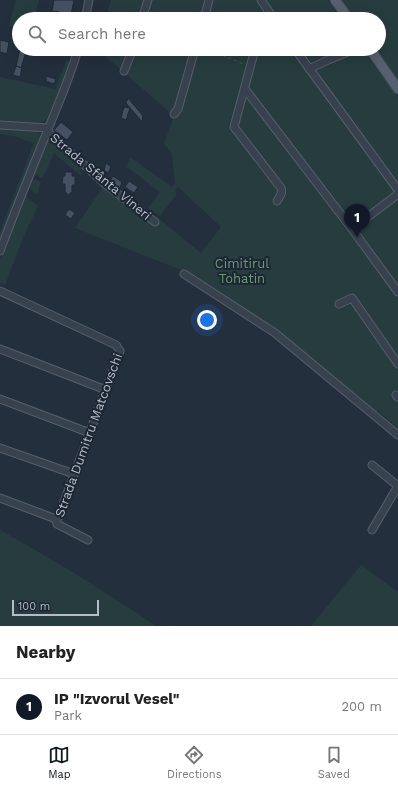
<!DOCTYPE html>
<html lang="en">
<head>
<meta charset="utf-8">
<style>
  body { margin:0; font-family:"Work Sans",sans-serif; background:#f2f2f2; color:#222 }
  .scale { position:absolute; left:12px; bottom:10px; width:87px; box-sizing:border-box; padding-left:4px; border:2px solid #b4bcc9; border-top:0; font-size:11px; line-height:14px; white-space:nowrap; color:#b4bcc9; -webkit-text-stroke:3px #1d2633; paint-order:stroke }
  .you { position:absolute; left:207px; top:320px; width:14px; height:14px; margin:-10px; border:3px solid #fff; border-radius:50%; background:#1a73e8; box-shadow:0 0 0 6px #1a73e833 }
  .badge { display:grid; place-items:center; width:26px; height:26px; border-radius:50%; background:#111827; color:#fff; font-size:13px; font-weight:700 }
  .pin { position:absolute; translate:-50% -33px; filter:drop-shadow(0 1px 2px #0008) }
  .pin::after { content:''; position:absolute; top:21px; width:14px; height:12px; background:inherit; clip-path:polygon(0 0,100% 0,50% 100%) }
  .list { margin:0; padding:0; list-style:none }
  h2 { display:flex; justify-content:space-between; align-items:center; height:52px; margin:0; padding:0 16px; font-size:17px }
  h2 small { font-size:13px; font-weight:400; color:#767676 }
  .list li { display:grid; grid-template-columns:26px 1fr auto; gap:12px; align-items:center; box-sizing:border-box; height:56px; padding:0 16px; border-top:1px solid #e0e0e0 }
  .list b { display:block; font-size:15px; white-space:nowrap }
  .list p { margin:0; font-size:13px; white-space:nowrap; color:#767676 }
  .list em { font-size:13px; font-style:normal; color:#767676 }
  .icon { flex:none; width:22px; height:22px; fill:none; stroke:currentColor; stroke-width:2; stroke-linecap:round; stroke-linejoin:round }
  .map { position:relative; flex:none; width:398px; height:626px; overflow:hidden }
  .search { position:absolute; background:#fff; box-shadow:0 4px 16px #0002; left:12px; right:12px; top:12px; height:44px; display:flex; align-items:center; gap:10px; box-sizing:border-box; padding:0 14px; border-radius:22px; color:#767676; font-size:15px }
  .sheet { height:108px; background:#fff }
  nav { display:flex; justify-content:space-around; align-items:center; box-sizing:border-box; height:56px; border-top:1px solid #e0e0e0; background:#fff; font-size:11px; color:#767676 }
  nav a { display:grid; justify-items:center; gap:2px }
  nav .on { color:#111827 }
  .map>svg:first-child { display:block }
</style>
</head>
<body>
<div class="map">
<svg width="398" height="626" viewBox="0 0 398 626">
  <rect width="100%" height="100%" fill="#242f3e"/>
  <g fill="#263c3f">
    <polygon points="16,0 39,0 34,19 19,19 19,32 17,32 9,25"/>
    <polygon points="111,0 328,0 341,19 105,19"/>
    <polygon points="341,0 398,0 398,81 376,49 379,49 379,19 354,19"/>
    <polygon points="97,49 354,49 355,50 364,52 398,97 398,428 378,411 376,412 317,362 281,335 186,272 75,228 103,187 154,225 158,218 201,253 221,227 178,187 175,190 176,195 160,216 148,208 160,192 127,167 130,157 172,187 175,184 172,154 164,144 174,116"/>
    <polygon points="67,59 69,62 70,64 51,115 44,121 36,124 0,122 0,77 55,89"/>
    <path d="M0 127 34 129C40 133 41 135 41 141L0 243V232L34 143 24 140 18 137 0 134Z"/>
    <polygon points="50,140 54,141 80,164 81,176 54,153 47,170 42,178 33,174 46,142"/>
    <polygon points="31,178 41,182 37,195 28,187"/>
    <polygon points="25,195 38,206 23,238 5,285 0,283 0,259"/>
    <path d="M0 530C54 560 106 592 156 626H0Z"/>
    <polygon points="361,565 398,592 398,626 311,626"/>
  </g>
  <g fill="#455162" stroke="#1f2835">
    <polygon points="54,0 74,0 71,15 66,13 65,19 58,18 59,12 52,11"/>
    <polygon points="0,40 9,42 7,54 0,52"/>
    <polygon points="20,49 27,49 21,68 16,66"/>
    <polygon points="16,66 22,68 20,77 13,75"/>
    <polygon points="46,76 56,79 54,84 46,81"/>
    <polygon points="128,98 143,116 142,122 126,103"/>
    <polygon points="124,107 130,108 126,120 121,118"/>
    <polygon points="61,122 73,132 67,140 54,130"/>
    <polygon points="106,163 111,167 108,173 104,170"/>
    <polygon points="65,172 72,172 72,176 75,176 75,185 72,185 72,193 70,193 70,195 67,195 67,193 65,193 65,184 62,184 63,176 65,176"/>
    <polygon points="113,176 122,182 120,188 110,181"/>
    <polygon points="129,181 138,187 134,193 125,187"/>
    <polygon points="69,209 75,213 71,219 65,215"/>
  </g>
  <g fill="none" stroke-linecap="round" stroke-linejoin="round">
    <g stroke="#565f6c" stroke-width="9">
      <g id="minor">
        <polyline points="261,0 274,19"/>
        <polyline points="85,19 89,0"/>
        <polyline points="142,19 148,0"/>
        <polyline points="204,19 209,0"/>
        <polyline points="264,19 268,11"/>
        <path d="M255 49 234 127 281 188C283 193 280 196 277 201"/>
        <polyline points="295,49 398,190"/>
        <polyline points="309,69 328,60 355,49"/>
        <polyline points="124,71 133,49"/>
        <polyline points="245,89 352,229 398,292"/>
        <polyline points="174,114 178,109 195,49"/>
        <polyline points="0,125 48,128"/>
        <polyline points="47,131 105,184 155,222"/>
        <polyline points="352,229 398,194"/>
        <path d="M0 251C15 211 31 171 47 132 58 104 70 78 78 49"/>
        <polyline points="184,274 275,333 398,435"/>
        <polyline points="0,291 116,345 120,351 58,518 56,519"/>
        <polyline points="339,304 352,298 398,364"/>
        <polyline points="0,349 106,390"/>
        <polyline points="396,395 398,397"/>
        <polyline points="0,399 90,433"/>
        <polyline points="0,448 74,474"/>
        <polyline points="372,465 398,486"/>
        <polyline points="0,498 56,519"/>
        <polyline points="56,519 57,524 88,540"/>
        <polyline points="372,530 398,486"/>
      </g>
    </g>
    <g stroke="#414a57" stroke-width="11">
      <g id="major">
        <polyline points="335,0 349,19"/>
        <polyline points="370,49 398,89"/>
      </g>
    </g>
    <polyline stroke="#44595c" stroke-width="1" stroke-dasharray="3 3" stroke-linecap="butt" points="206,49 244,64"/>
    <use href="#minor" stroke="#38414e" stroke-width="7"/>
    <use href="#major" stroke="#56606e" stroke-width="9"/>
  </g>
  <g text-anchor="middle" stroke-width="4" stroke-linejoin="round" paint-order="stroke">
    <g font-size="13" fill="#b4bcc9" stroke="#1d2633">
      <text transform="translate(101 176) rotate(40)" y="5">Strada Sfânta Vineri</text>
      <text transform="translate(88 435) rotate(-70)" y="5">Strada Dumitru Matcovschi</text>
    </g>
    <g font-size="13" fill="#6b9a76" stroke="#1d2633">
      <text x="242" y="268">Cimitirul<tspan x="242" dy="15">Tohatin</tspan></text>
    </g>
  </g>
</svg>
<div class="scale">100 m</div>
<div class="you"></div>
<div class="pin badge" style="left:357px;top:237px">1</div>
<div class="search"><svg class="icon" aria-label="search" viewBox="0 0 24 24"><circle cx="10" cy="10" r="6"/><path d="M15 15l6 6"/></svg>Search here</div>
</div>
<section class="sheet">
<h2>Nearby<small></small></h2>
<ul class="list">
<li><span class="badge">1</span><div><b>IP &quot;Izvorul Vesel&quot;</b><p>Park</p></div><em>200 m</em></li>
</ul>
</section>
<nav>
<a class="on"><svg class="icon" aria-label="map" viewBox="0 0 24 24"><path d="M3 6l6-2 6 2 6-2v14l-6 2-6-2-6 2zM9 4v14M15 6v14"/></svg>Map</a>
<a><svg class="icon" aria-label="directions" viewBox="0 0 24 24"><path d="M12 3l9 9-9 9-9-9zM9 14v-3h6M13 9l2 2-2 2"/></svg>Directions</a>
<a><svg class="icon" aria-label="saved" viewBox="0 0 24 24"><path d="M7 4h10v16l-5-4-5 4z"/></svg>Saved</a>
</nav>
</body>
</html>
